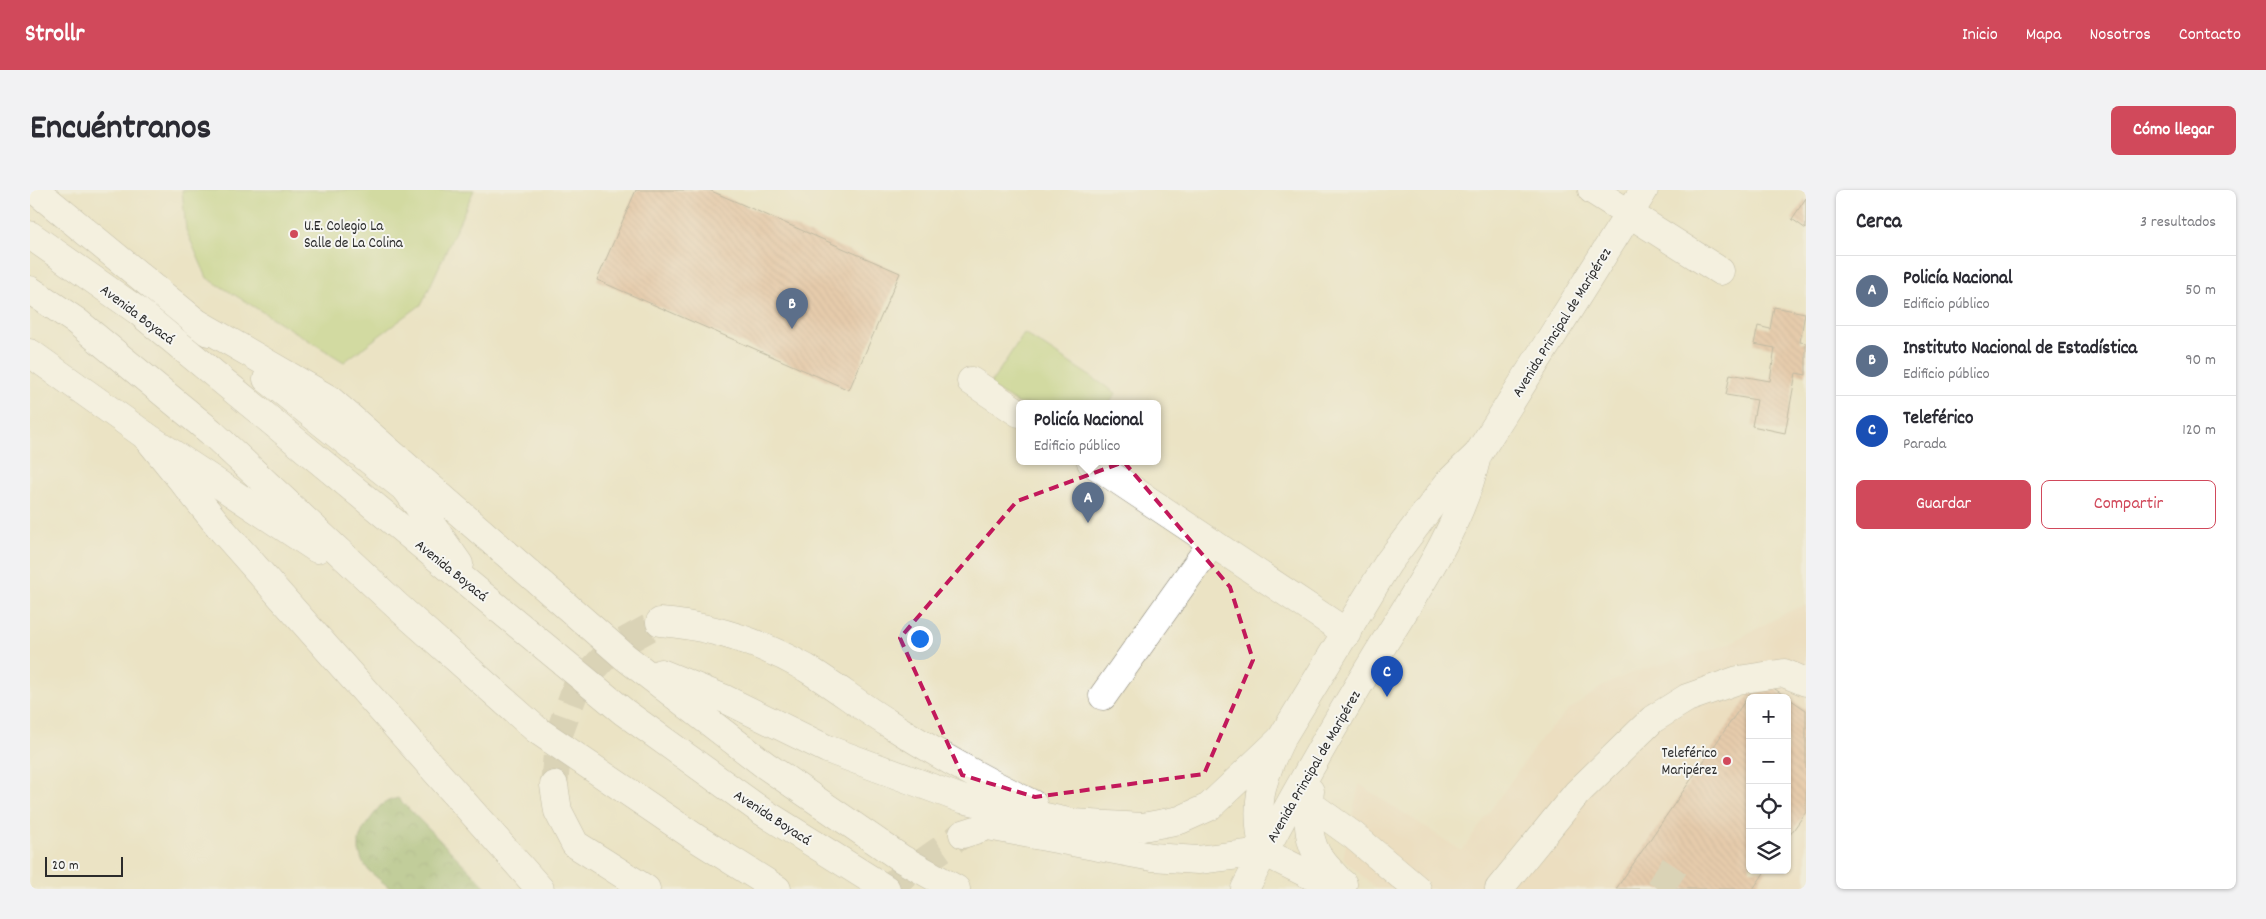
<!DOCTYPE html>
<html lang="es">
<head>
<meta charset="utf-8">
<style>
  body { margin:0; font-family:Dekko,sans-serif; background:#f2f2f3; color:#2b2b33 }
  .controls { position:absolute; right:15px; bottom:15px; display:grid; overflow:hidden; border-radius:8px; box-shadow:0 1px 4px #0004 }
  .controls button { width:45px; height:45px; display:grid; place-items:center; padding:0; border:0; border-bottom:1px solid #e1e1e2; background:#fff; color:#2b2b33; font:25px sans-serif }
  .scale { position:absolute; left:15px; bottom:12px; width:78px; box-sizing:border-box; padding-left:5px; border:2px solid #2b2b2b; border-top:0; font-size:14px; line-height:18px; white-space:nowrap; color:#2b2b2b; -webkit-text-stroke:4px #f6f6f2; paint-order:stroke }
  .you { position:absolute; left:889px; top:448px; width:18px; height:18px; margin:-12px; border:4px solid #fff; border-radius:50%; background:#1a73e8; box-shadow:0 0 0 8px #1a73e833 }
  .badge { display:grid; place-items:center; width:32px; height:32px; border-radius:50%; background:#d1495b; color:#fff; font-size:16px; font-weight:700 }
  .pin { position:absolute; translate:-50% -41px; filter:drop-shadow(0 1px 2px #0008) }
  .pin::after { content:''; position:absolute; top:26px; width:18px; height:15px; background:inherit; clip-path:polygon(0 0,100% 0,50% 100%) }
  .popup { position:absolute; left:986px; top:210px; width:145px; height:65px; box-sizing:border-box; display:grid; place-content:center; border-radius:8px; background:#fff; filter:drop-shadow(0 1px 4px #0005); font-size:16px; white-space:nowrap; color:#7c7c81 }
  .popup b { font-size:19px; color:#2b2b33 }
  .popup::after { content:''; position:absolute; left:50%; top:100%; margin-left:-10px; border:10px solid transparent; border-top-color:#fff }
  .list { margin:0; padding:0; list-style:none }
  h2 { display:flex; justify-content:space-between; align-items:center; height:65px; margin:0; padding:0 20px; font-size:21px }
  h2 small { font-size:16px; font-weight:400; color:#7c7c81 }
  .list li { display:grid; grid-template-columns:32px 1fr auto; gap:15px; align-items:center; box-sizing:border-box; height:70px; padding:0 20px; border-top:1px solid #e1e1e2 }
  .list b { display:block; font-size:19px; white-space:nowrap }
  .list p { margin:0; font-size:16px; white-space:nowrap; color:#7c7c81 }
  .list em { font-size:16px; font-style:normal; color:#7c7c81 }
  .actions { display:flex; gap:10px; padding:15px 20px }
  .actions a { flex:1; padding:11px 0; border:1px solid #d1495b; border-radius:8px; text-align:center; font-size:18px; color:#d1495b }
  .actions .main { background:#d1495b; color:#fff }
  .icon { flex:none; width:28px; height:28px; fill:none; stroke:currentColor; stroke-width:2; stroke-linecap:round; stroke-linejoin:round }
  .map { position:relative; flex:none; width:1776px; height:699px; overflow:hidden; border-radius:8px }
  header { display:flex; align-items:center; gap:30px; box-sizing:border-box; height:70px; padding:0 25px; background:#d1495b; color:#fff }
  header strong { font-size:24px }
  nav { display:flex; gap:28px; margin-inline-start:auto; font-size:18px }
  .intro { display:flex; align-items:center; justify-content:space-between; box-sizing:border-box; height:120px; padding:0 30px }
  h1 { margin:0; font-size:35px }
  .button { padding:12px 22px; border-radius:8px; background:#d1495b; color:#fff; font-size:18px; font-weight:700 }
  main { display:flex; gap:30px; padding:0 30px }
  aside { flex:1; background:#fff; border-radius:8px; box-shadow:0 1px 4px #0004 }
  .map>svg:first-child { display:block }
</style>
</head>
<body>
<header>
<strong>Strollr</strong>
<nav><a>Inicio</a><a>Mapa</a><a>Nosotros</a><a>Contacto</a></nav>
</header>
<div class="intro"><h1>Encuéntranos</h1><a class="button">Cómo llegar</a></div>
<main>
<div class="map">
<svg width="1776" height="699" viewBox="0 0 1776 699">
  <defs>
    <pattern id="forest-crowns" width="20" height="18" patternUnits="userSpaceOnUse" patternTransform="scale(1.25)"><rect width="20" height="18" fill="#8eb166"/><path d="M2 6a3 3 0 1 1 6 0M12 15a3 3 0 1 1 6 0" fill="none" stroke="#749054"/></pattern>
    <pattern id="building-back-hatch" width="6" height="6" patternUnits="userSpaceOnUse" patternTransform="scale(1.25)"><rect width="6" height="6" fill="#e0ad8d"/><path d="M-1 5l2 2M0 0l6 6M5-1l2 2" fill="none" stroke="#b68d73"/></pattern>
  </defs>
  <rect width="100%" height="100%" fill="#f6f6f2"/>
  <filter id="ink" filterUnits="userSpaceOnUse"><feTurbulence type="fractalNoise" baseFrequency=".02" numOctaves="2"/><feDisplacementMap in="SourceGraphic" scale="10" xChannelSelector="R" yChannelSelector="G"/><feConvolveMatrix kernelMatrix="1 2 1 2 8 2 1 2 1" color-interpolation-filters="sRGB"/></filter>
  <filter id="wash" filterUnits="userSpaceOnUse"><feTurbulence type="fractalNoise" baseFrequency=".0096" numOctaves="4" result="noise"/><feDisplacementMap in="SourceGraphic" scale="20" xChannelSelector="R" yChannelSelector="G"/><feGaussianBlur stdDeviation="1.12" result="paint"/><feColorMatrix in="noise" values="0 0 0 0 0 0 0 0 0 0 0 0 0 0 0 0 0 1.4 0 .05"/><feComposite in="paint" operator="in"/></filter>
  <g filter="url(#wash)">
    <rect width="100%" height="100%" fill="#ebe3c4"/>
    <path fill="#edd7ba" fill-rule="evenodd" d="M1776 415V699H1346L1313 668 1329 594 1432 661 1512 547 1539 520 1571 497 1598 484 1699 454 1758 422ZM1720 508H1757V680H1720Z"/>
    <polygon fill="url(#forest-crowns)" stroke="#5c6e48" points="368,608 458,699 361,699 339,681 332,671 329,661 329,650 333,639 350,616 358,611"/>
    <g fill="#b3ce74" stroke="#6f7c50">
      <polygon points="152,0 444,0 392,114 314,172 177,88 156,40"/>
      <polygon points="994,143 1086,203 1079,214 989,214 959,196"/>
    </g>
    <g id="blocks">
      <g fill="url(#building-back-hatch)">
        <polygon points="606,0 679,0 870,83 819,200 567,90"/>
        <polygon points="1776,8 1776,39 1762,29"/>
        <polygon points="1744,117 1775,123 1770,152 1776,153 1776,185 1766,183 1755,243 1722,236 1727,210 1696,205 1700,184 1740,191 1745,158 1724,154 1728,136 1740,139"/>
        <polygon points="1730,489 1776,520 1776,622 1757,649 1757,508 1720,508 1720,680 1736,680 1723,699 1586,699"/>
      </g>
    </g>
  </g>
  <g filter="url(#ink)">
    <use href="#blocks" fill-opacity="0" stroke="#8b8778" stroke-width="1"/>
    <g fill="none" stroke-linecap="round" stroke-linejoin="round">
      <polyline stroke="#c5bea5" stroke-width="28" stroke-dasharray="28 14" stroke-linecap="butt" points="1629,699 1649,669"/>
      <g stroke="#c5bea5" stroke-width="28" stroke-dasharray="28 14" stroke-linecap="butt">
        <polyline points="524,595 529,544 546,498 583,458 630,432"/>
        <polyline points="855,699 933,644"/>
      </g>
      <g stroke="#8b8778" stroke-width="29">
        <g id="minor">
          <polyline points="1562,0 1690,81"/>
          <polyline points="941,191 989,223"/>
          <polyline points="1061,272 1317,443"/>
          <polyline points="1073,506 1182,353"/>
          <path d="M1280 601C1277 621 1277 647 1287 664 1293 674 1303 683 1310 692"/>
          <polyline points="1278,613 1324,646 1387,699"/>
          <path d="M1234 662C1224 615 1230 592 1251 549L1358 373 1419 292 1448 264 1614 0"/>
          <path d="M1234 662C1269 596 1306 532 1345 468 1384 404 1430 340 1447 266"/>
          <polyline points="1234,662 1288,689 1313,694"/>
          <polyline points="1469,699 1547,603 1623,529 1657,508 1708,490 1754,483 1776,492"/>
        </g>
      </g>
      <g stroke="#8b8778" stroke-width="29">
        <g id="highway">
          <polyline points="5,0 178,142"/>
          <polyline points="0,45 108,121 594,522 730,620 856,699"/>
          <polyline points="0,100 46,131 181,242 366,415 507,540 666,648 747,699"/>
          <polyline points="164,131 299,209 595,467 735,575 872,669 926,699"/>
          <polyline points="0,163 116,246 287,359"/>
          <polyline points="237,189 377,300 429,374"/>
          <polyline points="116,246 193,341 510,699"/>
          <path d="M630 432C682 436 730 452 776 478 804 495 830 516 858 533 905 563 953 590 1003 614"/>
          <polyline points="631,483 695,509 797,559 932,609 1043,633 1113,637 1150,630 1179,617 1251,549"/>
          <polyline points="524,595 528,621 545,654 616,699"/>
          <polyline points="933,644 958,636 1122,667 1168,670 1234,662"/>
          <polyline points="1215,699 1234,662"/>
        </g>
      </g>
      <use href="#minor" stroke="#fff" stroke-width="28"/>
      <use href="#highway" stroke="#fff" stroke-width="28"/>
    </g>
  </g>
  <path d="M0 0H1776V699H0ZM1094 272 1200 397 1223 470 1174 584 1005 607 932 585 870 448 987 311Z" fill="#ebe3c4" fill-opacity=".55" fill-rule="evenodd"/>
  <path fill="none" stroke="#c2185b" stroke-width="4" stroke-dasharray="10 6" stroke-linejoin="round" d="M1094 272 1200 397 1223 470 1174 584 1005 607 932 585 870 448 987 311Z"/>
  <g fill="#d1495b" stroke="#f6f6f2" stroke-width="2">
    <circle cx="264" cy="44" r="5"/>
    <circle cx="1697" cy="571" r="5"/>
  </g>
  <g text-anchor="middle" stroke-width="4" stroke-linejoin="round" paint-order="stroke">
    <g font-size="15" fill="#2b2b2b" stroke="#f6f6f2" text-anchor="start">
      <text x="274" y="40">U.E. Colegio La<tspan x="274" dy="17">Salle de La Colina</tspan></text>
      <text x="1687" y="567" text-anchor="end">Teleférico<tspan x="1687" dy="17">Maripérez</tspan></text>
    </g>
    <g font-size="15" fill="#2b2b2b" stroke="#f6f6f2">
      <text transform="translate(108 124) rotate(37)" y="5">Avenida Boyacá</text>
      <text transform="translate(1531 132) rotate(-58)" y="5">Avenida Principal de Maripérez</text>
      <text transform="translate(422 380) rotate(39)" y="5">Avenida Boyacá</text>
      <text transform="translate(1283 576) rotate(-60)" y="5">Avenida Principal de Maripérez</text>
      <text transform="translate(743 627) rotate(33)" y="5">Avenida Boyacá</text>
    </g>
  </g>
</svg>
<div class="controls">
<button>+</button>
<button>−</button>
<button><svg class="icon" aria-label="locate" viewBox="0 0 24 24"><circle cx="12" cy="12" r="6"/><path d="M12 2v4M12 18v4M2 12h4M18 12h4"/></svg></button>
<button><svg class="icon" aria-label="layers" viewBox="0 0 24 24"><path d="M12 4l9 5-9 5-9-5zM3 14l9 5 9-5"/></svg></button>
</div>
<div class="scale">20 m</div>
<div class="you"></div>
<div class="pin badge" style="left:1058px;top:333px;background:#5c6f8a">A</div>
<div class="popup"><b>Policía Nacional</b>Edificio público</div>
<div class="pin badge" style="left:762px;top:139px;background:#5c6f8a">B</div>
<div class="pin badge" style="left:1357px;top:507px;background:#1a4fb4">C</div>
</div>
<aside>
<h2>Cerca<small>3 resultados</small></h2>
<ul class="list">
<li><span class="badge" style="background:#5c6f8a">A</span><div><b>Policía Nacional</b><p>Edificio público</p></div><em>50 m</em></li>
<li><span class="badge" style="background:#5c6f8a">B</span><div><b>Instituto Nacional de Estadística</b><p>Edificio público</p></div><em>90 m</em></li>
<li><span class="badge" style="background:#1a4fb4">C</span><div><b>Teleférico</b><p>Parada</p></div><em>120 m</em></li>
</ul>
<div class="actions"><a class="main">Guardar</a><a>Compartir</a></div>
</aside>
</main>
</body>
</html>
